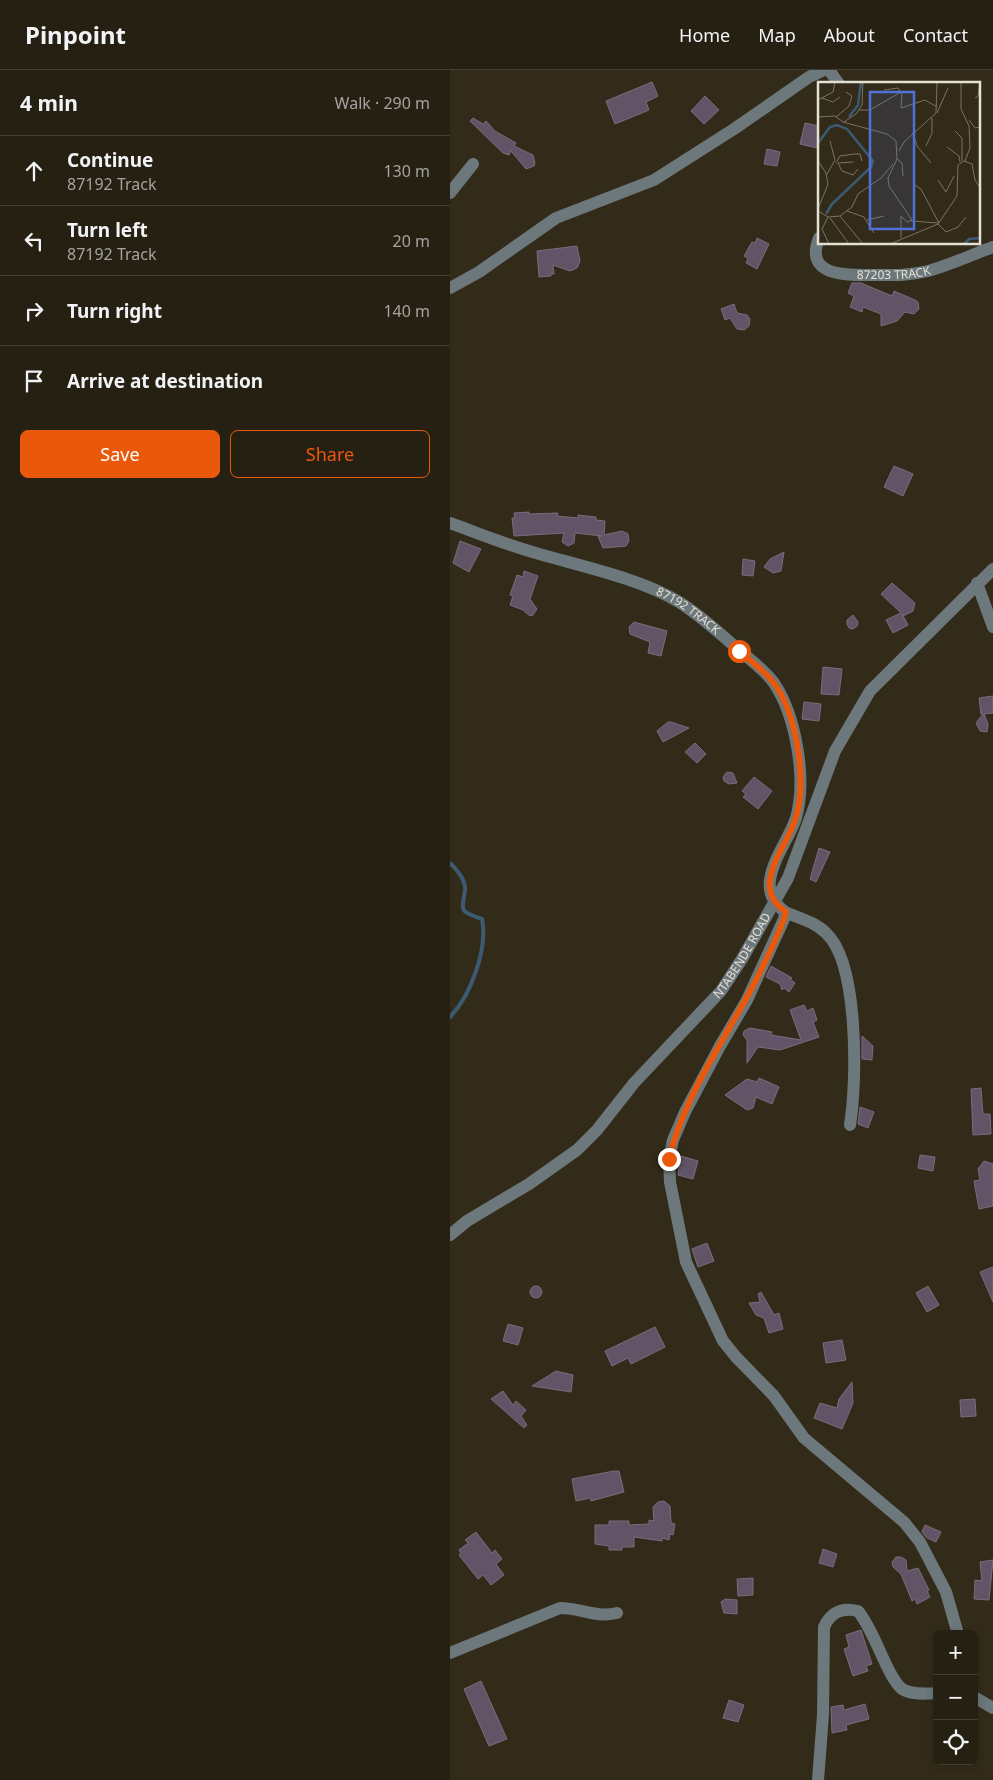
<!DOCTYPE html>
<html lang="en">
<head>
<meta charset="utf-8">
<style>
  body { margin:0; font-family:"Noto Sans",sans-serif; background:#2e281c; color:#f1f3f6 }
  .controls { position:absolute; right:15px; bottom:15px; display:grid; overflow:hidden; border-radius:8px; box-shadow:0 2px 8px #0003 }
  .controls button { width:45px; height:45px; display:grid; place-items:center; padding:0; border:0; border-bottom:1px solid #423e33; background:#262013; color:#f1f3f6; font:25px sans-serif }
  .stop { position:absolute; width:15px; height:15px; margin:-11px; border:4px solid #ea580c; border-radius:50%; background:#fff }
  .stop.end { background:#ea580c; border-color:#fff; box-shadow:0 1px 5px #0008 }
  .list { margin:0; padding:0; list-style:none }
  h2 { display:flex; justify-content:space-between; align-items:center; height:65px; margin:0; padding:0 20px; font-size:21px }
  h2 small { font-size:16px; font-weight:400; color:#a4a3a0 }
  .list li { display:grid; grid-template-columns:32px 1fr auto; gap:15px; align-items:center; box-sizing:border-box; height:70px; padding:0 20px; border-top:1px solid #423e33 }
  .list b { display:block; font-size:19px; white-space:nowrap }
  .list p { margin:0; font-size:16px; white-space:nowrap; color:#a4a3a0 }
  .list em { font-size:16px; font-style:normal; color:#a4a3a0 }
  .actions { display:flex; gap:10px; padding:15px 20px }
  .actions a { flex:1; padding:11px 0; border:1px solid #ea580c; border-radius:8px; text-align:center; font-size:18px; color:#ea580c }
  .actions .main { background:#ea580c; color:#fff }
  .icon { flex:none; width:28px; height:28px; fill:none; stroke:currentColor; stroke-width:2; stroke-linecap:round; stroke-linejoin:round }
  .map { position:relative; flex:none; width:543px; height:1710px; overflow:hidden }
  header { display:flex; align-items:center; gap:30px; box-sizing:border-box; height:70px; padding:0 25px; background:#262013; border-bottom:1px solid #423e33 }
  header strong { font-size:24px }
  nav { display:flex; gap:28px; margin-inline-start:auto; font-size:18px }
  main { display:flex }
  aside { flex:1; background:#262013 }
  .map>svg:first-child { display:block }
</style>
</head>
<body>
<header>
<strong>Pinpoint</strong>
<nav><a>Home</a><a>Map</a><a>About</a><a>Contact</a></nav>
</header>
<main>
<aside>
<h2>4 min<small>Walk · 290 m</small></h2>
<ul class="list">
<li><svg class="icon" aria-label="ahead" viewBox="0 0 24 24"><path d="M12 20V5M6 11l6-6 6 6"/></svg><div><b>Continue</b><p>87192 Track</p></div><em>130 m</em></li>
<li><svg class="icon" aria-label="left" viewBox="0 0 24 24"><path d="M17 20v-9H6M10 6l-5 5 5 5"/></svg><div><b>Turn left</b><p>87192 Track</p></div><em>20 m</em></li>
<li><svg class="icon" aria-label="right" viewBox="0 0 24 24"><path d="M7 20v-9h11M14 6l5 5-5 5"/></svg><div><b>Turn right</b></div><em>140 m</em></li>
<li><svg class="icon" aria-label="arrive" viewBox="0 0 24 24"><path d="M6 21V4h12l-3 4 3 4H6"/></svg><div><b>Arrive at destination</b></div></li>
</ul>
<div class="actions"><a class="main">Save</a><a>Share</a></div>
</aside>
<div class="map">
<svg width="543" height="1710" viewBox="0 0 543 1710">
  <rect width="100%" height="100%" fill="#332b19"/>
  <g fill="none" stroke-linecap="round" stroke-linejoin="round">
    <path stroke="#3c5b73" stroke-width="4" d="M0 793C7 799 16 811 15 820 12 841 8 841 32 849 38 879 21 925 0 947"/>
  </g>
  <g fill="#615466" stroke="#796c7f">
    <polygon points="202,12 208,26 196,32 199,40 165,54 156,31"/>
    <polygon points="255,26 269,40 254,54 241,41"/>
    <polygon points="23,48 33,54 36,51 45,61 66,73 64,76 83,85 85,93 84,96 76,99 61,81 59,85 53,83 20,51"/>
    <polygon points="355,53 369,56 367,78 350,74"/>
    <polygon points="317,79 330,82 327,96 314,94"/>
    <polygon points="307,168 319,174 307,199 296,193 298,188 294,186 302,172 305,173"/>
    <polygon points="127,176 130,191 127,198 120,201 103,195 104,204 101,204 101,206 89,207 87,181"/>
    <polygon points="402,213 411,213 442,226 444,221 465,230 468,232 469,239 464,244 455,242 447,251 431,256 431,244 413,237 412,242 400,237 404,226 398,223"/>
    <polygon points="284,234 287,243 297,245 300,249 299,256 294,260 287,259 280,248 275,250 271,239"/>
    <polygon points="444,396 463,404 453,426 434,417"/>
    <polygon points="79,442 79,444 108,443 107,446 128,448 128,445 146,447 146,450 155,451 154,465 172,461 178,464 179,471 176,476 153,478 148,466 152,466 125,463 124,473 118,476 112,472 114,463 64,466 62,448 65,448 64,443"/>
    <polygon points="10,471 31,479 19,502 3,493"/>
    <polygon points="334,482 331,501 323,503 314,497 320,489"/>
    <polygon points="293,489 305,491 303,506 292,505"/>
    <polygon points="74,501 88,506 80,529 87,539 83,545 80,546 73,540 60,535 63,526 60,525 67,505 73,507"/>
    <polygon points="442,513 465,533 463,541 453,546 452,544 458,555 443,563 436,550 451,543 431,524"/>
    <polygon points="403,545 408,552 407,556 403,559 399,558 397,554 397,550"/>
    <polygon points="184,552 217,561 211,586 198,583 200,572 180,564 179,557"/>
    <polygon points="373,597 392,599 389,625 371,624"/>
    <polygon points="543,626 543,643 534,644 538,654 537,662 530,661 526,653 533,644 531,644 529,628"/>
    <polygon points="354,632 371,634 369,651 352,649"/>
    <polygon points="218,652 221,652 239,658 213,672 207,661"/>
    <polygon points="245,673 256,684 247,693 235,682"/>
    <polygon points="277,702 283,703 287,713 279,714 274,711 273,707"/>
    <polygon points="304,707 322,721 308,739 293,727 296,724 292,721"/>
    <polygon points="369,778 380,782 366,812 360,809"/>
    <polygon points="321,896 342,908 340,909 345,913 339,922 334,918 332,920 330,914 316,907"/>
    <polygon points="354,935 357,941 363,938 367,950 363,952 369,967 330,980 308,977 297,993 297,970 293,965 294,961 300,958 322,962 321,965 351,970 340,940"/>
    <polygon points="412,966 423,976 422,990 412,989"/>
    <polygon points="309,1008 329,1017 322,1034 306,1027 303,1038 297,1040 275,1025 297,1009 307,1012"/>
    <polygon points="531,1018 533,1044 540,1044 541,1064 523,1065 521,1019"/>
    <polygon points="410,1037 424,1042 418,1058 408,1054"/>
    <polygon points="470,1085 485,1087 483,1101 468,1098"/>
    <polygon points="231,1086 248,1091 243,1109 228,1105"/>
    <polygon points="534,1091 543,1094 543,1136 529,1139 524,1111 530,1110 528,1099"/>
    <polygon points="257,1173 264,1191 248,1197 242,1179"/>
    <polygon points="543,1197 543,1232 530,1202"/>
    <circle cx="86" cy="1222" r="6"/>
    <polygon points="478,1216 489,1235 477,1242 466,1223"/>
    <polygon points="311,1222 324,1245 329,1243 333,1259 319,1263 314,1248 306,1245 299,1233 310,1232 308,1224"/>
    <polygon points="58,1254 73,1258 68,1275 53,1271"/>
    <polygon points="205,1257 215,1277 181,1294 178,1288 162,1296 155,1281"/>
    <polygon points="392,1270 396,1290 376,1293 373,1273"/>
    <polygon points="106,1301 123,1305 121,1322 82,1316"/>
    <polygon points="402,1312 403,1333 392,1359 364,1348 370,1333 387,1338 389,1329"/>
    <polygon points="53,1321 63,1335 66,1331 76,1340 71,1346 77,1355 74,1358 41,1329"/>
    <polygon points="525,1329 526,1346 511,1347 510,1330"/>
    <polygon points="164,1401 169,1401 174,1422 141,1431 140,1428 126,1431 122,1409"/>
    <polygon points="214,1431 220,1436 221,1453 225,1454 223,1465 220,1464 219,1470 212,1468 212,1471 184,1467 184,1477 172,1477 172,1480 159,1480 159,1476 145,1474 145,1455 159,1455 159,1451 179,1451 179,1455 199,1454 199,1450 204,1451 203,1437 208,1432"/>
    <polygon points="475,1455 491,1462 486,1472 477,1468 472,1462"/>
    <polygon points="26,1462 42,1483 45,1480 52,1489 46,1494 54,1505 41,1515 33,1505 28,1509 9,1485 11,1483 9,1480 18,1473 15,1470"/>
    <polygon points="373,1479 387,1484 383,1497 369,1493"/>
    <polygon points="446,1487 451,1487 456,1490 457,1501 468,1498 479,1520 477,1521 480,1527 467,1534 465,1529 462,1531 451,1504 443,1497 442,1492"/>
    <polygon points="543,1490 539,1530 524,1529 525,1510 532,1511 530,1492"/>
    <polygon points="303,1508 303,1525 288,1526 287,1509"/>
    <polygon points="275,1529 287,1530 287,1544 274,1543 271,1532"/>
    <polygon points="411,1560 422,1594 416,1596 418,1601 403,1606 394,1579 399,1577 396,1565"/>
    <polygon points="31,1611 57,1669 39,1676 14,1619"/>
    <polygon points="279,1630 294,1635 288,1652 273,1648"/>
    <polygon points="415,1634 419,1649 396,1655 397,1660 382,1663 381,1637 393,1635 394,1640"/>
  </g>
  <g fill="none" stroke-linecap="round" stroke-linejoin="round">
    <g stroke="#6c787b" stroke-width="12">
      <polyline points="379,0 389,14"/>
      <polyline points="0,123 23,94"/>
      <path id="s1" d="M369 168C354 206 395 205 420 205 440 205 458 206 478 201 500 195 521 185 543 177"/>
      <polyline points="0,218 29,202 106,148 204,110 284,59 359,7 374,0"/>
      <path id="s2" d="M0 453C28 463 57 475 86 483 130 496 189 508 229 532 250 545 269 563 288 579 299 589 315 600 324 613 346 646 357 709 346 748 339 769 323 788 320 810 318 825 325 834 335 842L334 849 297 930 270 976 235 1042 223 1070 219 1089 220 1112 236 1192 273 1271 286 1287 324 1326 354 1368 454 1452 470 1472 496 1522 508 1564"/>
      <polyline points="527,513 543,557"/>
      <path d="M335 842C349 848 365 852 376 863 409 893 407 1012 400 1055"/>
      <path id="s3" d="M0 1165 17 1151 79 1114 127 1080 147 1060 184 1013 271 921 292 889 338 808 385 681 420 621 543 499"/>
      <path d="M0 1583 110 1538C132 1538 144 1548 167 1543"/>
      <polyline points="524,1627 543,1638"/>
      <path d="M368 1710 373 1645 374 1557C381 1542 392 1537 408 1541 425 1561 437 1607 452 1619 462 1625 476 1624 487 1623"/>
    </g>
  </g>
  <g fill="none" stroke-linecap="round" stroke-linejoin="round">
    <path stroke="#ea580c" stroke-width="6" d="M219 1089C235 1020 284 958 314 894 322 877 331 860 336 842 325 834 318 825 320 810 323 787 340 769 346 747 357 710 347 643 323 612 314 600 300 591 289 581"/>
  </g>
  <g text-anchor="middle" stroke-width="4.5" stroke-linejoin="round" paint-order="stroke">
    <g font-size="12" fill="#e5e0d4" stroke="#29210f">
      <text dy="4" stroke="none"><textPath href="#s1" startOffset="104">87203 TRACK</textPath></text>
      <text dy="4" stroke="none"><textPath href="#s2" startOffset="255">87192 TRACK</textPath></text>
      <text dy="4" stroke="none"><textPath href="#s3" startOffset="409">NTABENDE ROAD</textPath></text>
    </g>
  </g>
  <g transform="translate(368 12)">
    <rect width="162" height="162" fill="#332b19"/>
    <path fill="none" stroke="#3c5b73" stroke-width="2.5" d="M31 35 40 23 43 0M0 61 12 45 19 43 29 47 55 79 53 85 14 122 8 132M146 162 151 157 163 156"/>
    <path fill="none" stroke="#7a7364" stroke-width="1" d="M143 0V27L151 44 152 66 147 79M66 8 80 6 84 13 83 26 107 18 119 25M4 16 15 20 22 15M157 16 160 14 162 0M0 18 15 10 17 0M41 28H52L83 10M119 31 130 6M0 35 17 34 25 40 69 52 78 59 79 77 70 96 71 104 94 138 89 140 83 134V156M18 35 31 24 34 14 28 10M151 38 157 46 163 45M26 40 38 32 44 23 45 0M137 49 144 56V79M95 51 99 64 113 81M108 64 114 51V36M129 65 141 74 142 80M81 69 86 60 118 31 119 0M79 77 84 81 85 94M0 79 8 91 10 102 0 127M18 81 22 74 36 72H42L44 79M20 81 24 89 35 93 40 87M20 81 35 80M154 82 157 98 163 107M9 92 17 78 12 59M120 98 128 110 136 94M0 129 10 135 22 134 34 125 40 112 63 96 75 82M29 129 46 135 56 151M22 134 45 162M10 135 4 147 11 162M12 136 31 162M49 138 66 134M93 139 121 141 103 107 97 103M120 142 128 150 140 145 148 135M72 162 120 142 139 114 140 83 146 79 154 82"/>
    <path fill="#4f72d7" fill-opacity="0.15" stroke="#4f72d7" stroke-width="2.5" d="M52 10H96V147H52Z"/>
    <rect width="162" height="162" fill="none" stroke="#e5e0d4" stroke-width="2.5"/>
  </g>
</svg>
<div class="controls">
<button>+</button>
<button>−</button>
<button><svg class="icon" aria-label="locate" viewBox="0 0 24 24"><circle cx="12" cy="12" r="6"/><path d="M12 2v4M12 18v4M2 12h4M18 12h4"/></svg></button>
</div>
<div class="stop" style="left:289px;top:581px"></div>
<div class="stop end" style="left:219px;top:1089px"></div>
</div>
</main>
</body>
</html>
